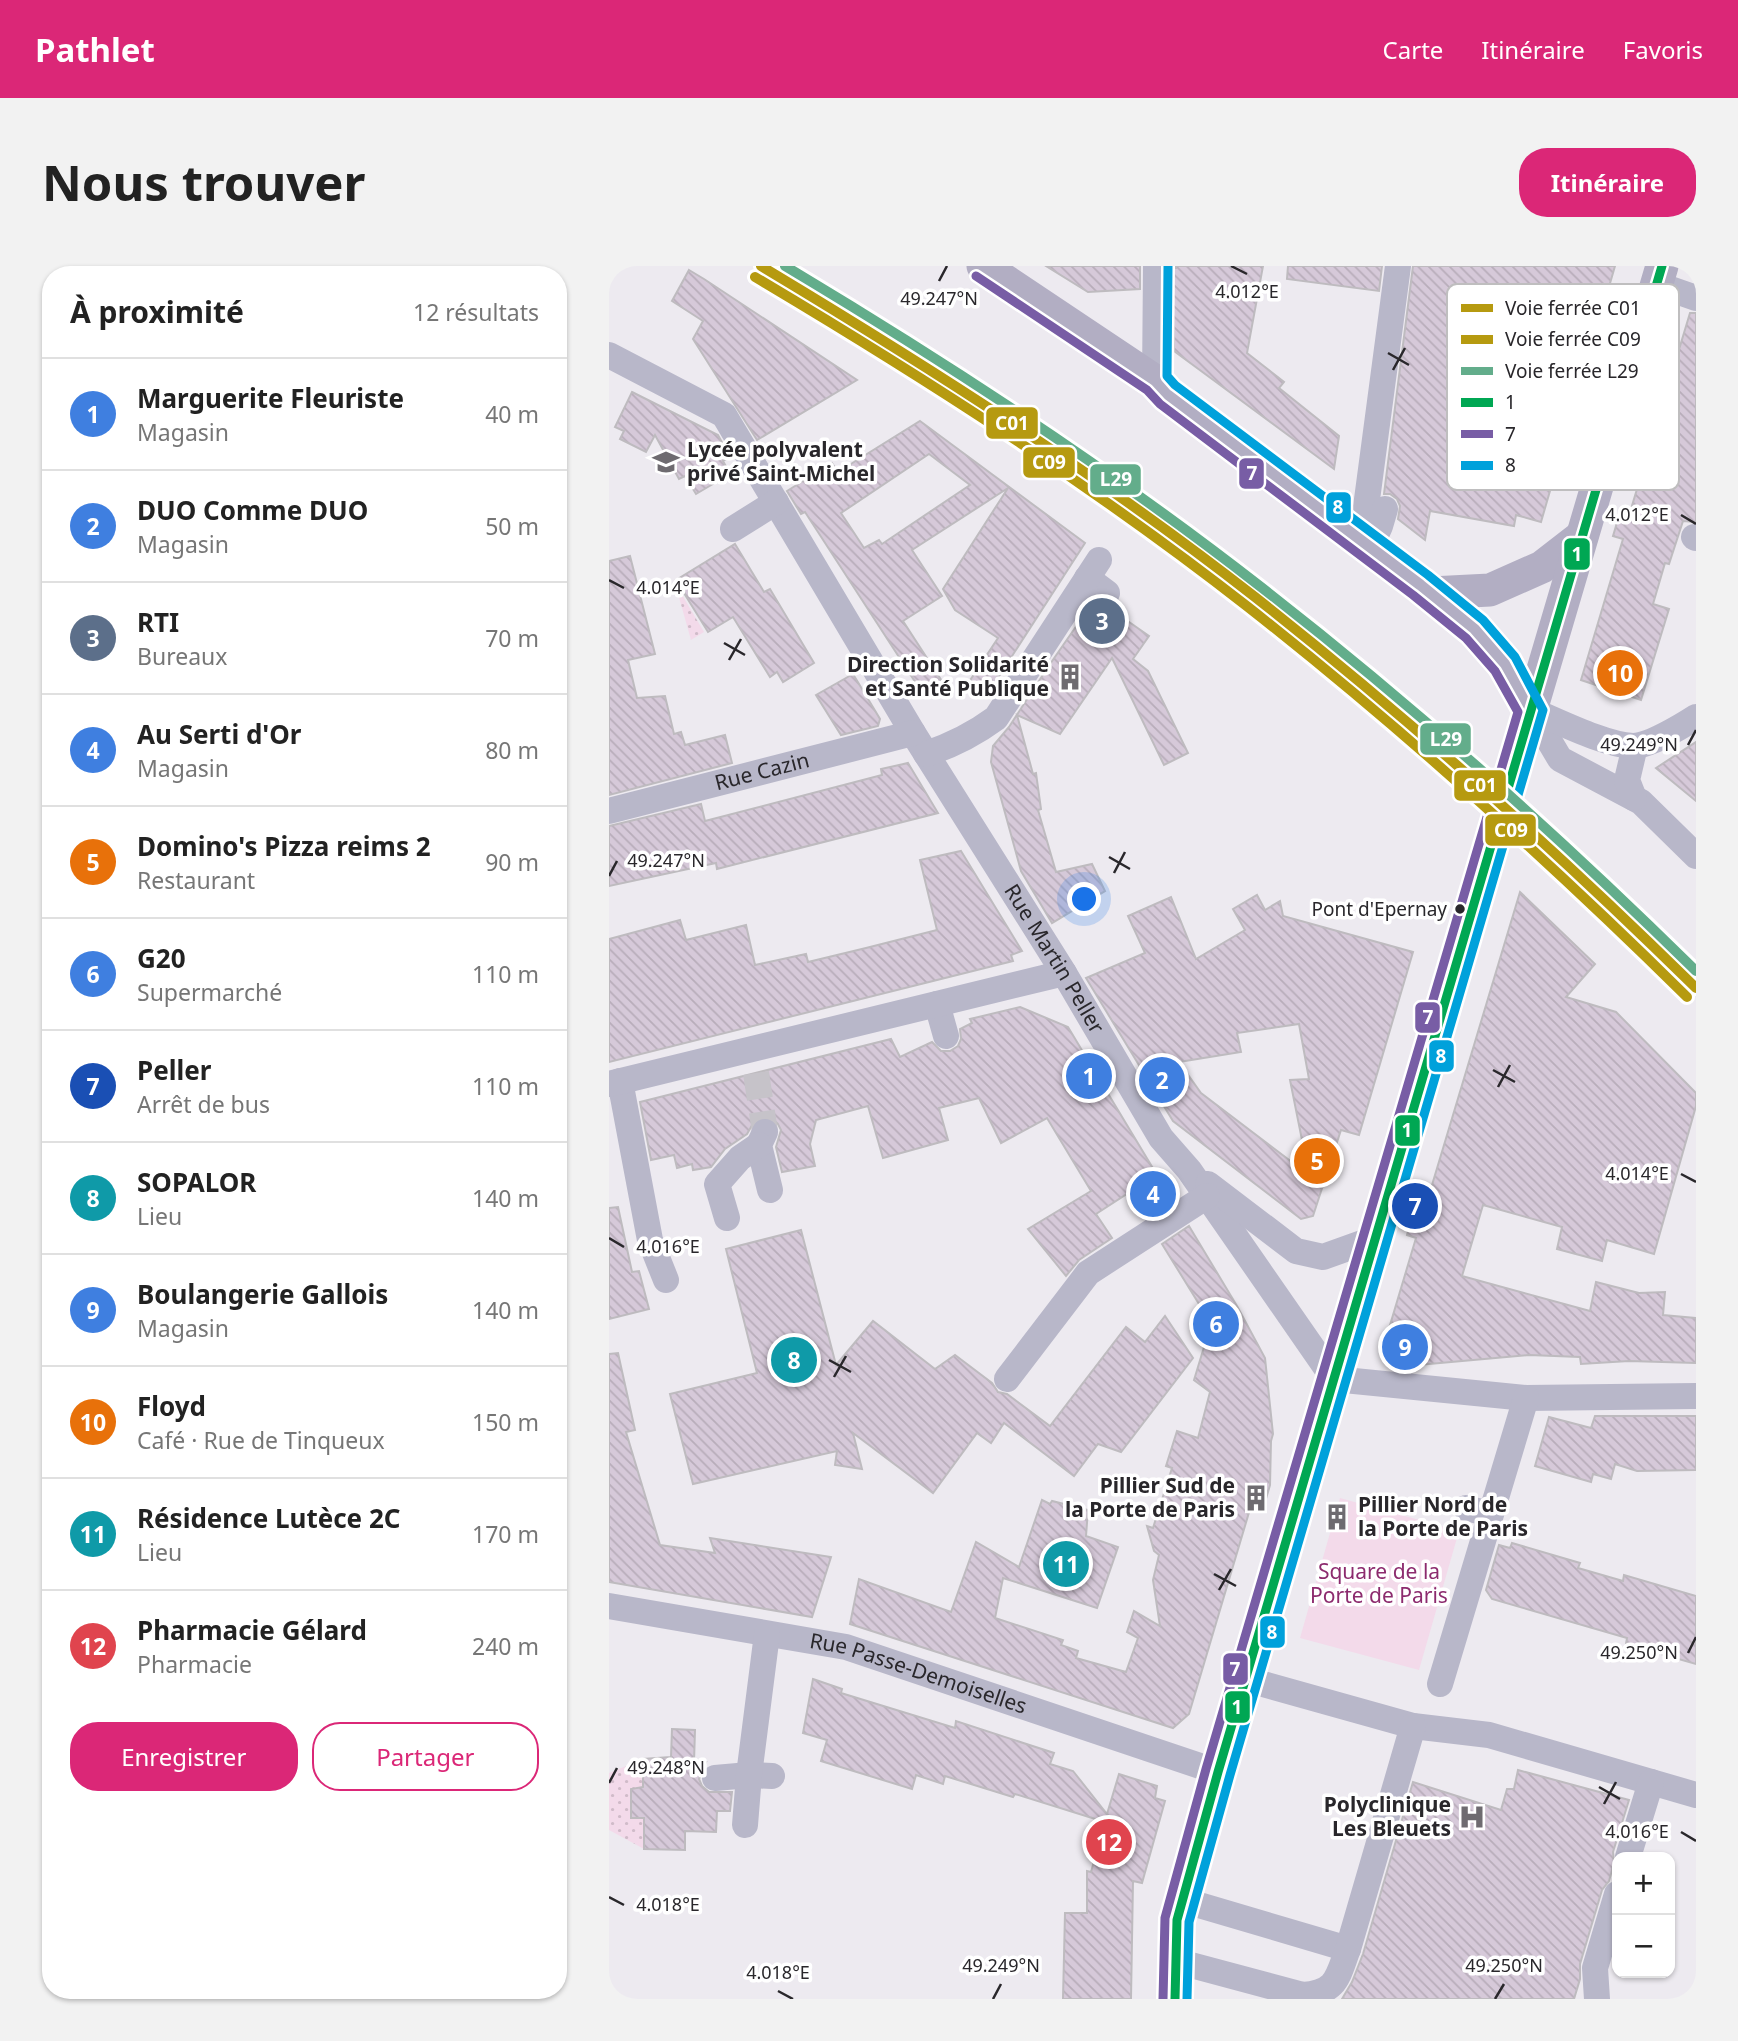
<!DOCTYPE html>
<html lang="fr">
<head>
<meta charset="utf-8">
<style>
  body { margin:0; font-family:"Noto Sans",sans-serif; background:#f2f2f2; color:#222 }
  .controls { position:absolute; right:21px; bottom:21px; display:grid; overflow:hidden; border-radius:14px; box-shadow:0 2px 5px #0004 }
  .controls button { width:63px; height:63px; display:grid; place-items:center; padding:0; border:0; border-bottom:2px solid #e0e0e0; background:#fff; color:#222; font:35px sans-serif }
  .you { position:absolute; left:476px; top:634px; width:24px; height:24px; margin:-18px; border:5px solid #fff; border-radius:50%; background:#1a73e8; box-shadow:0 0 0 10px #1a73e833 }
  .badge { display:grid; place-items:center; width:46px; height:46px; border-radius:50%; background:#db2777; color:#fff; font-size:23px; font-weight:700 }
  .pin { position:absolute; translate:-50% -50%; border:4px solid #fff; box-shadow:0 2px 7px #0006 }
  .list { margin:0; padding:0; list-style:none }
  h2 { display:flex; justify-content:space-between; align-items:center; height:91px; margin:0; padding:0 28px; font-size:30px }
  h2 small { font-size:23px; font-weight:400; color:#767676 }
  .list li { display:grid; grid-template-columns:46px 1fr auto; gap:21px; align-items:center; box-sizing:border-box; height:112px; padding:0 28px; border-top:2px solid #e0e0e0 }
  .list b { display:block; font-size:26px; white-space:nowrap }
  .list p { margin:0; font-size:23px; white-space:nowrap; color:#767676 }
  .list em { font-size:23px; font-style:normal; color:#767676 }
  .actions { display:flex; gap:14px; padding:21px 28px }
  .actions a { flex:1; padding:16px 0; border:2px solid #db2777; border-radius:28px; text-align:center; font-size:24px; color:#db2777 }
  .actions .main { background:#db2777; color:#fff }
  .map { position:relative; flex:none; width:1087px; height:1733px; overflow:hidden; border-radius:28px }
  header { display:flex; align-items:center; gap:42px; box-sizing:border-box; height:98px; padding:0 35px; background:#db2777; color:#fff }
  header strong { font-size:33px }
  nav { display:flex; gap:38px; margin-inline-start:auto; font-size:24px }
  .intro { display:flex; align-items:center; justify-content:space-between; box-sizing:border-box; height:168px; padding:0 42px }
  h1 { margin:0; font-size:49px }
  .button { padding:18px 32px; border-radius:28px; background:#db2777; color:#fff; font-size:24px; font-weight:700 }
  main { display:flex; gap:42px; padding:0 42px }
  aside { flex:1; background:#fff; border-radius:28px; box-shadow:0 2px 5px #0004 }
  .map>svg:first-child { display:block }
</style>
</head>
<body>
<header>
<strong>Pathlet</strong>
<nav><a>Carte</a><a>Itinéraire</a><a>Favoris</a></nav>
</header>
<div class="intro"><h1>Nous trouver</h1><a class="button">Itinéraire</a></div>
<main>
<aside>
<h2>À proximité<small>12 résultats</small></h2>
<ul class="list">
<li><span class="badge" style="background:#3f7fe0">1</span><div><b>Marguerite Fleuriste</b><p>Magasin</p></div><em>40 m</em></li>
<li><span class="badge" style="background:#3f7fe0">2</span><div><b>DUO Comme DUO</b><p>Magasin</p></div><em>50 m</em></li>
<li><span class="badge" style="background:#5c6f8a">3</span><div><b>RTI</b><p>Bureaux</p></div><em>70 m</em></li>
<li><span class="badge" style="background:#3f7fe0">4</span><div><b>Au Serti d'Or</b><p>Magasin</p></div><em>80 m</em></li>
<li><span class="badge" style="background:#e8710a">5</span><div><b>Domino's Pizza reims 2</b><p>Restaurant</p></div><em>90 m</em></li>
<li><span class="badge" style="background:#3f7fe0">6</span><div><b>G20</b><p>Supermarché</p></div><em>110 m</em></li>
<li><span class="badge" style="background:#1a4fb4">7</span><div><b>Peller</b><p>Arrêt de bus</p></div><em>110 m</em></li>
<li><span class="badge" style="background:#0f9aa8">8</span><div><b>SOPALOR</b><p>Lieu</p></div><em>140 m</em></li>
<li><span class="badge" style="background:#3f7fe0">9</span><div><b>Boulangerie Gallois</b><p>Magasin</p></div><em>140 m</em></li>
<li><span class="badge" style="background:#e8710a">10</span><div><b>Floyd</b><p>Café · Rue de Tinqueux</p></div><em>150 m</em></li>
<li><span class="badge" style="background:#0f9aa8">11</span><div><b>Résidence Lutèce 2C</b><p>Lieu</p></div><em>170 m</em></li>
<li><span class="badge" style="background:#e0444e">12</span><div><b>Pharmacie Gélard</b><p>Pharmacie</p></div><em>240 m</em></li>
</ul>
<div class="actions"><a class="main">Enregistrer</a><a>Partager</a></div>
</aside>
<div class="map">
<svg width="1087" height="1733" viewBox="0 0 1087 1733">
  <defs>
    <pattern id="grass-dots" width="8" height="8" patternUnits="userSpaceOnUse" patternTransform="scale(1.75)"><rect width="8" height="8" fill="#f3daea"/><path d="M2 2h.1M6 6h.1" fill="none" stroke="#d0bbc9" stroke-width="1.8" stroke-linecap="round"/></pattern>
    <pattern id="building-back-hatch" width="6" height="6" patternUnits="userSpaceOnUse" patternTransform="scale(1.75)"><rect width="6" height="6" fill="#d6c9d9"/><path d="M-1 5l2 2M0 0l6 6M5-1l2 2" fill="none" stroke="#b8adba"/></pattern>
  </defs>
  <rect width="100%" height="100%" fill="#edeaf0"/>
  <g fill="url(#grass-dots)">
    <polygon points="66,317 95,366 82,374"/>
    <polygon points="34,1493 34,1521 22,1523 22,1552 35,1552 35,1583 0,1564 0,1507"/>
  </g>
  <polygon fill="#f3daea" points="731,1232 850,1265 810,1404 691,1372"/>
  <g fill="url(#building-back-hatch)" stroke="#bebbbf" stroke-width="2" fill-rule="evenodd">
    <polygon points="437,0 531,0 531,23 479,26"/>
    <polygon points="567,0 654,0 638,87 675,116 670,122 730,170 725,203 565,85 563,2 567,2"/>
    <polygon points="679,0 773,0 770,25 678,13"/>
    <polygon points="804,0 1006,0 932,256 907,249 905,260 821,245 816,274 789,253 791,240 788,233 781,228 775,228"/>
    <polygon points="80,4 95,13 248,114 148,174 84,73 94,55 63,35"/>
    <polygon points="1081,47 1087,47 1087,256 1074,255 1060,298 1056,297 1044,338 1060,343 1032,434 972,414 1014,273 1004,270 1010,250 1019,253"/>
    <polygon points="23,126 109,169 121,191 114,195 121,208 87,228 76,210 70,213 46,169 37,186 11,173 15,165 6,161"/>
    <path d="M311 155 476 277 383 421 356 422 389 372 346 344 334 323 399 222 303 284 333 330 294 355 338 423 312 425 196 246 192 248 178 225 223 197 229 206ZM320 188 361 219 273 278 270 274 255 282 232 247Z"/>
    <polygon points="126,278 155,326 161,323 205,397 174,416 168,406 161,411 124,351 99,366 67,314"/>
    <polygon points="21,290 46,388 19,394 28,432 56,430 65,468 72,466 76,479 116,469 123,497 0,529 0,295"/>
    <polygon points="484,336 495,342 500,342 540,370 524,393 539,405 579,487 555,499 503,392 451,468 408,449 424,508 427,507 432,543 429,544 447,606 483,598 496,625 443,657 412,605 382,496 384,480 400,461 439,401"/>
    <polygon points="244,408 271,453 269,460 232,469 207,429"/>
    <polygon points="1087,476 1087,535 1047,502"/>
    <polygon points="299,497 329,547 108,603 107,597 0,620 0,560 92,538 96,555 273,509 272,503"/>
    <polygon points="352,585 413,685 402,689 404,695 0,796 0,673 71,654 77,674 137,659 146,699 197,688 199,696 257,682 328,664 311,594"/>
    <polygon points="911,626 986,698 957,731 1007,746 1087,827 1087,840 1045,988 998,974 993,995 948,983 953,961 874,939 853,1010 981,1045 987,1016 1030,1027 1056,1026 1054,1049 1087,1052 1087,1097 1020,1095 972,1098 971,1091 920,1089 798,1100 778,1095 773,1086 807,972 798,969 804,946 814,949"/>
    <path d="M648 629 656 644 671 635 674 650 804 686 750 869 732 864 704 950 692 953 564 855 477 712 536 687 519 650 562 631 587 693 636 664 624 643ZM690 758 700 813 681 814 700 909 592 827 570 796 632 786 628 767Z"/>
    <polygon points="411,741 459,761 563,934 536,951 521,926 487,948 503,972 470,994 457,1010 419,963 482,925 438,852 392,877 370,832 330,842 339,874 274,892 259,840 207,854 201,878 206,900 173,906 167,881 172,864 169,858 163,852 155,850 146,854 138,868 116,883 102,901 84,904 83,898 68,902 65,889 42,894 31,836 282,773 291,791 323,776 332,785 341,785 349,780 352,773 351,763 363,757 361,753"/>
    <polygon points="9,941 23,1006 30,1005 40,1043 0,1053 0,942"/>
    <polygon points="580,960 628,1040 656,1092 664,1168 662,1175 661,1219 656,1236 644,1233 580,1448 564,1462 241,1358 250,1313 342,1346 367,1276 410,1301 433,1234 441,1238 443,1235 479,1244 477,1270 509,1281 488,1342 394,1312 386,1352 454,1374 452,1379 469,1385 467,1392 517,1406 529,1372 518,1366 525,1345 551,1360 544,1314 550,1289 545,1285 538,1260 544,1262 563,1202 557,1200 568,1165 589,1172 601,1126 585,1114 599,1068 606,1064 553,978"/>
    <polygon points="192,964 227,1099 264,1055 326,1103 346,1089 383,1117 389,1126 398,1128 441,1160 517,1061 536,1076 556,1050 584,1092 512,1186 489,1178 465,1210 395,1157 382,1177 368,1167 324,1227 244,1167 253,1203 226,1199 228,1185 84,1218 61,1128 148,1107 117,983"/>
    <polygon points="9,1087 26,1164 17,1166 51,1279 106,1287 101,1272 222,1291 203,1351 0,1316 0,1088"/>
    <polygon points="986,1150 1087,1150 1087,1204 1028,1205 1006,1198 1002,1213 984,1208 982,1216 926,1200 940,1151 982,1162"/>
    <polygon points="903,1277 971,1297 969,1302 1014,1315 1015,1309 1087,1330 1087,1398 1017,1378 1018,1372 883,1333 877,1324 890,1279 901,1282"/>
    <polygon points="204,1413 233,1423 232,1427 346,1462 347,1455 445,1487 441,1498 464,1505 498,1548 510,1508 548,1520 546,1532 556,1535 533,1617 524,1615 522,1733 454,1733 456,1647 478,1647 478,1605 482,1606 496,1556 406,1528 404,1531 336,1510 334,1518 307,1509 303,1523 212,1495 218,1474 194,1467"/>
    <polygon points="63,1463 86,1464 85,1496 97,1496 90,1513 93,1520 100,1526 123,1526 121,1545 108,1545 107,1566 76,1565 76,1584 35,1583 35,1552 22,1552 22,1523 34,1521 34,1493 62,1491"/>
    <polygon points="909,1504 1020,1534 1004,1586 1005,1597 1000,1615 993,1624 971,1698 971,1713 965,1733 733,1733 743,1716 754,1688 804,1516 892,1544 898,1523 905,1523"/>
  </g>
  <g fill="none" stroke-linecap="round" stroke-linejoin="round">
    <polyline stroke="#c6c3c9" stroke-width="26" stroke-dasharray="26 13" stroke-linecap="butt" points="147,807 156,866"/>
    <g stroke="#b8b7c9" stroke-width="26">
      <polyline points="1047,18 1087,32"/>
      <path id="s1" d="M0 89 115 149 304 467 455 707 552 872 580 904 725 1113 917 1132 1087 1130"/>
      <polyline points="546,115 547,0"/>
      <polyline points="124,263 167,236"/>
      <polyline points="1085,271 1087,272"/>
      <polyline points="749,273 757,241 789,0"/>
      <polyline points="761,282 771,260 776,243"/>
      <polyline points="478,312 498,327"/>
      <polyline points="922,444 951,493 1032,536 1087,590"/>
      <path d="M922 444C949 455 996 479 1024 480 1040 480 1073 460 1087 451"/>
      <path d="M317 488C344 479 364 469 387 452L490 294"/>
      <polyline points="1025,532 1018,514 1026,480"/>
      <path id="s2" d="M0 545 304 467"/>
      <polyline points="328,738 337,770"/>
      <polyline points="11,815 41,974 57,1014"/>
      <polyline points="0,818 455,707"/>
      <polyline points="156,866 150,879 161,924"/>
      <polyline points="599,918 687,985 714,991 767,972"/>
      <polyline points="118,952 108,918 131,892 150,879"/>
      <polyline points="398,1113 479,1007 598,930"/>
      <polyline points="857,1242 881,1248"/>
      <path id="s3" d="M0 1340 237 1381 609 1506"/>
      <polyline points="636,1413 804,1460 880,1469 1087,1529"/>
      <polyline points="831,1418 917,1132"/>
      <polyline points="106,1512 140,1509 163,1510"/>
      <polyline points="136,1559 140,1509 158,1368"/>
      <polyline points="1019,1591 1042,1516"/>
      <polyline points="573,1634 739,1683"/>
      <path d="M567 1695 694 1729C728 1726 728 1712 739 1683L804 1460"/>
      <polyline points="988,1733 986,1702 1008,1628"/>
    </g>
    <g stroke="#b2aec3" stroke-width="33">
      <polyline points="374,0 546,115 558,128 812,319 866,363 896,398 922,444"/>
      <polyline points="822,327 881,324 933,301 973,270"/>
      <polyline points="566,1733 568,1654 609,1506 1053,0"/>
    </g>
    <g stroke="#fff" stroke-width="14">
      <polyline id="bus-1" points="566,1733 568,1654 609,1506 1053,0"/>
    </g>
    <g stroke="#fff" stroke-width="14">
      <polyline id="bus-2" points="367,10 538,124 551,138 804,329 857,372 886,405 909,446 597,1503 556,1652 554,1733"/>
    </g>
    <g stroke="#fff" stroke-width="14">
      <polyline id="bus-3" points="559,0 558,110 566,119 819,309 874,354 906,391 934,444 621,1509 580,1656 578,1733"/>
    </g>
    <use href="#bus-1" stroke="#00a753" stroke-width="9"/>
    <use href="#bus-2" stroke="#785da5" stroke-width="9"/>
    <use href="#bus-3" stroke="#00a1db" stroke-width="9"/>
    <g stroke="#fff" stroke-width="16">
      <path id="rail-1" d="M152 0C322 102 490 209 646 331 802 454 946 583 1087 722"/>
    </g>
    <g stroke="#fff" stroke-width="16">
      <path id="rail-2" d="M146 11C316 112 483 219 639 341 794 463 937 592 1078 731"/>
    </g>
    <g stroke="#fff" stroke-width="16">
      <path id="rail-3" d="M176 0C340 98 501 203 652 321 805 440 949 569 1087 705"/>
    </g>
    <use href="#rail-1" stroke="#b69a10" stroke-width="10"/>
    <use href="#rail-2" stroke="#b69a10" stroke-width="10"/>
    <use href="#rail-3" stroke="#63ad8b" stroke-width="10"/>
  </g>
  <path fill="none" stroke="#29272b" stroke-width="2.5" d="M622 0 638 8M330 15 338 0M779 87 800 99M784 104 796 82M1072 249 1087 258M0 314 15 322M115 377 136 389M120 394 132 373M1079 479 1087 464M500 591 521 603M505 607 516 586M0 610 8 595M884 804 906 816M889 821 901 799M1072 908 1087 916M0 972 15 981M220 1094 242 1106M225 1111 237 1090M605 1308 627 1320M610 1324 622 1303M1079 1387 1087 1371M0 1517 8 1502M990 1521 1011 1533M995 1538 1007 1516M1072 1566 1087 1575M0 1631 15 1639M169 1725 184 1733M384 1733 392 1718M886 1733 895 1718"/>
  <defs>
    <g id="school-bare" transform="scale(2.1)"><path d="M0-5L7-2L0 1L-7-2ZM-4 1L0 2.5L4 1V4Q0 6-4 4Z" fill="#6e6b70" stroke="#fff" stroke-width="2.5" paint-order="stroke"/></g>
    <g id="building-bare" transform="scale(2.1)"><path d="M-4-6H4V6H1V3H-1V6H-4ZM-2.5-4.3h1.7v1.8h-1.7ZM.8-4.3h1.7v1.8H.8ZM-2.5-1h1.7V.8h-1.7ZM.8-1h1.7V.8H.8Z" fill="#6e6b70" stroke="#fff" stroke-width="2.5" paint-order="stroke"/></g>
    <g id="hospital-bare" transform="scale(2.1)"><path d="M-5-5h3v3.5h4V-5h3V5h-3V1.5h-4V5h-3Z" fill="#6e6b70" stroke="#fff" stroke-width="2.5" paint-order="stroke"/></g>
  </defs>
  <g fill-rule="evenodd">
    <use href="#school-bare" x="57" y="196"/>
    <use href="#building-bare" x="461" y="411"/>
    <use href="#building-bare" x="647" y="1232"/>
    <use href="#building-bare" x="728" y="1251"/>
    <use href="#hospital-bare" x="863" y="1551"/>
  </g>
  <circle fill="#29272b" stroke="#fff" stroke-width="2.5" cx="851" cy="643" r="6"/>
  <g text-anchor="middle" stroke-width="7" stroke-linejoin="round" paint-order="stroke">
    <g font-size="19" fill="#29272b" stroke="#fff" text-anchor="end">
      <text x="838" y="650">Pont d'Epernay</text>
    </g>
    <g font-size="21" font-weight="bold" fill="#29272b" stroke="#fff" text-anchor="end">
      <text x="78" y="191" text-anchor="start">Lycée polyvalent<tspan x="78" dy="24">privé Saint-Michel</tspan></text>
      <text x="440" y="406">Direction Solidarité<tspan x="440" dy="24">et Santé Publique</tspan></text>
      <text x="626" y="1227">Pillier Sud de<tspan x="626" dy="24">la Porte de Paris</tspan></text>
      <text x="749" y="1246" text-anchor="start">Pillier Nord de<tspan x="749" dy="24">la Porte de Paris</tspan></text>
      <text x="842" y="1546">Polyclinique<tspan x="842" dy="24">Les Bleuets</tspan></text>
    </g>
    <g font-size="21" fill="#29272b" stroke="#fff">
      <text dy="7" stroke="none"><textPath href="#s2" startOffset="158">Rue Cazin</textPath></text>
      <text dy="7" stroke="none"><textPath href="#s1" startOffset="766">Rue Martin Peller</textPath></text>
      <text dy="7" stroke="none"><textPath href="#s3" startOffset="317">Rue Passe-Demoiselles</textPath></text>
    </g>
    <g font-size="21" fill="#8c2b6e" stroke="#fff">
      <text x="770" y="1313">Square de la<tspan x="770" dy="24">Porte de Paris</tspan></text>
    </g>
  </g>
  <rect x="838" y="18" width="232" height="206" rx="10" fill="#fff" stroke="#bfbebf" stroke-width="2"/>
  <rect x="852" y="38" width="32" height="8" fill="#b69a10"/>
  <rect x="852" y="69" width="32" height="9" fill="#b69a10"/>
  <rect x="852" y="101" width="32" height="8" fill="#63ad8b"/>
  <rect x="852" y="132" width="32" height="9" fill="#00a753"/>
  <rect x="852" y="164" width="32" height="8" fill="#785da5"/>
  <rect x="852" y="195" width="32" height="9" fill="#00a1db"/>
  <g font-size="19" fill="#29272b">
    <text x="896" y="49">Voie ferrée C01</text>
    <text x="896" y="80">Voie ferrée C09</text>
    <text x="896" y="112">Voie ferrée L29</text>
    <text x="896" y="143">1</text>
    <text x="896" y="175">7</text>
    <text x="896" y="206">8</text>
  </g>
  <g font-size="18" text-anchor="middle" fill="#29272b" stroke="#fff" stroke-width="7" stroke-linejoin="round" paint-order="stroke">
    <text x="638" y="32">4.012°E</text>
    <text x="330" y="39">49.247°N</text>
    <text x="1028" y="255">4.012°E</text>
    <text x="59" y="328">4.014°E</text>
    <text x="1030" y="485">49.249°N</text>
    <text x="57" y="601">49.247°N</text>
    <text x="1028" y="914">4.014°E</text>
    <text x="59" y="987">4.016°E</text>
    <text x="1030" y="1393">49.250°N</text>
    <text x="57" y="1508">49.248°N</text>
    <text x="1028" y="1572">4.016°E</text>
    <text x="59" y="1645">4.018°E</text>
    <text x="392" y="1706">49.249°N</text>
    <text x="895" y="1706">49.250°N</text>
    <text x="169" y="1713">4.018°E</text>
  </g>
  <g stroke="#fff" stroke-width="2.5">
    <rect x="376" y="140" width="54" height="34" rx="7" fill="#b69a10"/>
    <rect x="413" y="180" width="54" height="33" rx="7" fill="#b69a10"/>
    <rect x="629" y="191" width="27" height="33" rx="7" fill="#785da5"/>
    <rect x="480" y="197" width="53" height="33" rx="7" fill="#63ad8b"/>
    <rect x="716" y="225" width="27" height="33" rx="7" fill="#00a1db"/>
    <rect x="954" y="271" width="28" height="34" rx="7" fill="#00a753"/>
    <rect x="810" y="456" width="53" height="34" rx="7" fill="#63ad8b"/>
    <rect x="844" y="503" width="54" height="33" rx="7" fill="#b69a10"/>
    <rect x="875" y="547" width="53" height="34" rx="7" fill="#b69a10"/>
    <rect x="805" y="735" width="27" height="33" rx="7" fill="#785da5"/>
    <rect x="819" y="773" width="27" height="34" rx="7" fill="#00a1db"/>
    <rect x="785" y="848" width="27" height="33" rx="7" fill="#00a753"/>
    <rect x="650" y="1349" width="27" height="34" rx="7" fill="#00a1db"/>
    <rect x="613" y="1386" width="27" height="34" rx="7" fill="#785da5"/>
    <rect x="615" y="1424" width="27" height="34" rx="7" fill="#00a753"/>
  </g>
  <g font-size="19" text-anchor="middle" font-weight="bold" fill="#fff">
    <text x="403" y="164">C01</text>
    <text x="440" y="203">C09</text>
    <text x="643" y="214">7</text>
    <text x="507" y="220">L29</text>
    <text x="729" y="248">8</text>
    <text x="968" y="295">1</text>
    <text x="837" y="480">L29</text>
    <text x="871" y="526">C01</text>
    <text x="902" y="571">C09</text>
    <text x="819" y="758">7</text>
    <text x="832" y="797">8</text>
    <text x="798" y="871">1</text>
    <text x="663" y="1373">8</text>
    <text x="626" y="1410">7</text>
    <text x="628" y="1448">1</text>
  </g>
</svg>
<div class="controls">
<button>+</button>
<button>−</button>
</div>
<div class="you"></div>
<div class="pin badge" style="left:480px;top:810px;background:#3f7fe0">1</div>
<div class="pin badge" style="left:553px;top:814px;background:#3f7fe0">2</div>
<div class="pin badge" style="left:493px;top:355px;background:#5c6f8a">3</div>
<div class="pin badge" style="left:544px;top:928px;background:#3f7fe0">4</div>
<div class="pin badge" style="left:708px;top:895px;background:#e8710a">5</div>
<div class="pin badge" style="left:607px;top:1058px;background:#3f7fe0">6</div>
<div class="pin badge" style="left:806px;top:940px;background:#1a4fb4">7</div>
<div class="pin badge" style="left:185px;top:1094px;background:#0f9aa8">8</div>
<div class="pin badge" style="left:796px;top:1081px;background:#3f7fe0">9</div>
<div class="pin badge" style="left:1011px;top:407px;background:#e8710a">10</div>
<div class="pin badge" style="left:457px;top:1298px;background:#0f9aa8">11</div>
<div class="pin badge" style="left:500px;top:1576px;background:#e0444e">12</div>
</div>
</main>
</body>
</html>
